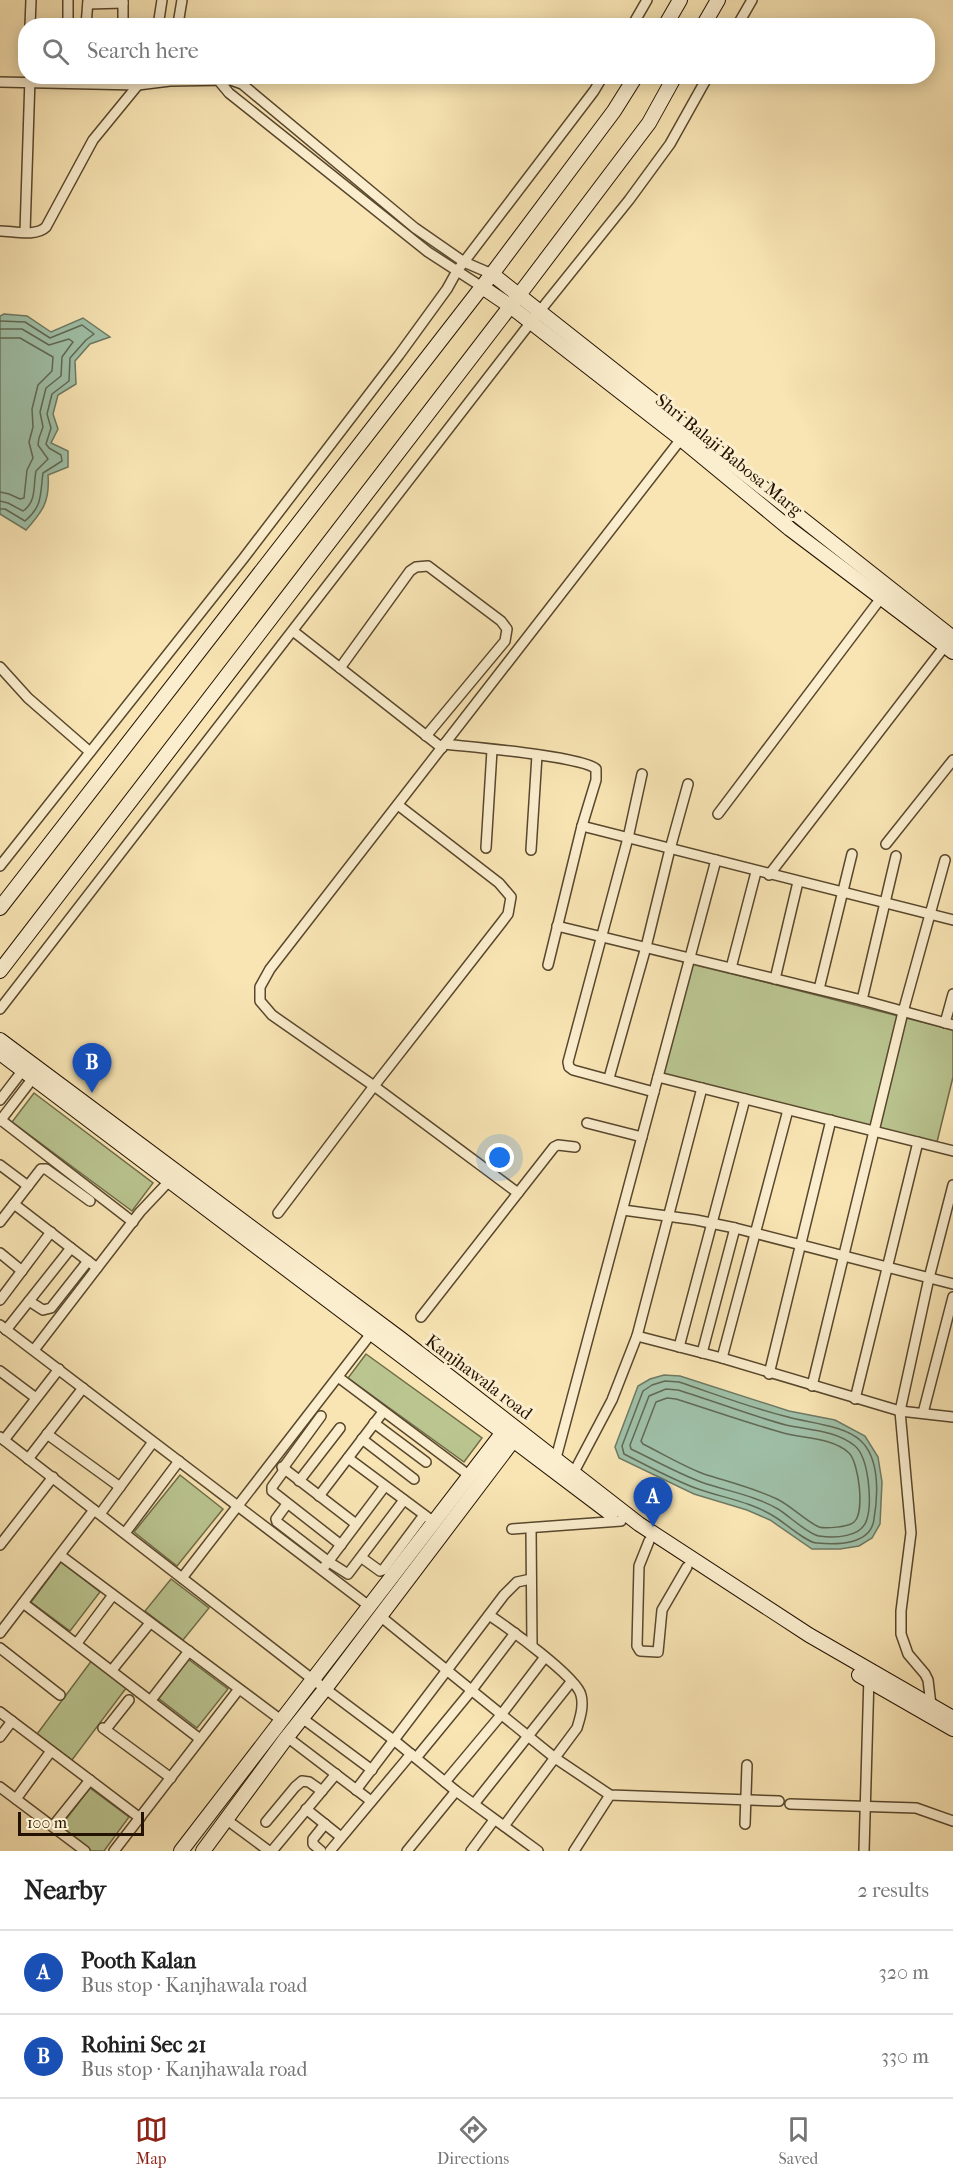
<!DOCTYPE html>
<html lang="en">
<head>
<meta charset="utf-8">
<style>
  body { margin:0; font-family:"IM FELL French Canon",serif; background:#f2f2f2; color:#222 }
  .scale { position:absolute; left:18px; bottom:15px; width:126px; box-sizing:border-box; padding-left:6px; border:3px solid #231200; border-top:0; font-size:16px; line-height:21px; white-space:nowrap; color:#231200; -webkit-text-stroke:4px #fbeece; paint-order:stroke }
  .you { position:absolute; left:500px; top:1158px; width:21px; height:21px; margin:-15px; border:4px solid #fff; border-radius:50%; background:#1a73e8; box-shadow:0 0 0 9px #1a73e833 }
  .badge { display:grid; place-items:center; width:39px; height:39px; border-radius:50%; background:#8f2418; color:#fff; font-size:20px; font-weight:700 }
  .pin { position:absolute; translate:-50% -50px; filter:drop-shadow(0 2px 3px #0008) }
  .pin::after { content:''; position:absolute; top:32px; width:21px; height:18px; background:inherit; clip-path:polygon(0 0,100% 0,50% 100%) }
  .list { margin:0; padding:0; list-style:none }
  h2 { display:flex; justify-content:space-between; align-items:center; height:78px; margin:0; padding:0 24px; font-size:26px }
  h2 small { font-size:20px; font-weight:400; color:#767676 }
  .list li { display:grid; grid-template-columns:39px 1fr auto; gap:18px; align-items:center; box-sizing:border-box; height:84px; padding:0 24px; border-top:2px solid #e0e0e0 }
  .list b { display:block; font-size:22px; white-space:nowrap }
  .list p { margin:0; font-size:20px; white-space:nowrap; color:#767676 }
  .list em { font-size:20px; font-style:normal; color:#767676 }
  .icon { flex:none; width:33px; height:33px; fill:none; stroke:currentColor; stroke-width:2; stroke-linecap:round; stroke-linejoin:round }
  .map { position:relative; flex:none; width:953px; height:1851px; overflow:hidden }
  .search { position:absolute; background:#fff; box-shadow:0 3px 15px #0003; left:18px; right:18px; top:18px; height:66px; display:flex; align-items:center; gap:15px; box-sizing:border-box; padding:0 21px; border-radius:24px; color:#767676; font-size:22px }
  .sheet { height:246px; background:#fff }
  nav { display:flex; justify-content:space-around; align-items:center; box-sizing:border-box; height:84px; border-top:2px solid #e0e0e0; background:#fff; font-size:16px; color:#767676 }
  nav a { display:grid; justify-items:center; gap:3px }
  nav .on { color:#8f2418 }
  .map>svg:first-child { display:block }
</style>
</head>
<body>
<div class="map">
<svg width="953" height="1851" viewBox="0 0 953 1851">
  <rect width="100%" height="100%" fill="#f9e5b4"/>
  <filter id="stains"><feTurbulence type="fractalNoise" baseFrequency=".00333" numOctaves="4"/><feColorMatrix values="0 0 0 0 .2 0 0 0 0 .09 0 0 0 0 .02 0 0 0 .5 -.17"/></filter>
  <radialGradient id="worn" r=".72"><stop offset=".6" stop-color="#630" stop-opacity="0"/><stop offset="1" stop-color="#630" stop-opacity=".3"/></radialGradient>
  <g fill="#bac590" stroke="#6e6c48" stroke-width="1.5">
    <polygon points="691,963 953,1030 953,1077 937,1142 663,1075"/>
    <polygon points="34,1093 153,1183 132,1211 12,1122"/>
    <polygon points="366,1354 482,1438 464,1462 348,1378"/>
    <polygon points="180,1475 223,1509 177,1566 134,1532"/>
    <polygon points="61,1562 100,1592 70,1631 31,1602"/>
    <polygon points="171,1579 209,1608 183,1640 145,1611"/>
    <polygon points="95,1656 130,1683 72,1760 37,1734"/>
    <polygon points="188,1659 228,1689 197,1728 158,1698"/>
    <polygon points="90,1788 129,1817 104,1851 91,1851 60,1827"/>
  </g>
  <g fill="#9fc0a8" stroke="#6d7a65" stroke-width="1.5">
    <path d="M4 314 27 316 51 332 83 318 110 337 90 344 75 361 76 384 58 395 53 414 58 429 51 443 68 451V467L48 475C50 501 43 511 26 530L0 514V316Z"/>
    <polygon points="664,1375 680,1376 789,1411 835,1420 865,1436 878,1457 882,1482 880,1524 872,1538 859,1546 840,1549 812,1549 770,1520 747,1510 694,1494 619,1458 615,1447 638,1386 650,1379"/>
  </g>
  <g fill="none" stroke-linecap="round" stroke-linejoin="round">
    <g stroke="#616954" stroke-width="1.5">
      <path d="M0 321 25 322 50 338 82 325 94 334 86 340 70 358 69 381 52 394 47 414 51 428 46 444 49 448 61 455 62 461 43 473C40 494 43 506 25 521L5 509H0"/>
      <path d="M0 329H22L49 345 69 339 73 342 62 357 61 376 46 388 40 412 43 427 39 438 38 445 48 459 36 471C33 486 37 501 23 511L8 503 0 501"/>
      <polyline points="0,338 20,338 53,357 52,371 38,385 32,409 33,427 29,442 33,458 27,470 24,498 20,499 9,494 0,492"/>
      <path d="M665 1381 679 1382C715 1394 751 1408 788 1417 809 1423 844 1425 861 1441 880 1459 878 1496 874 1519 871 1545 837 1545 817 1543 807 1543 785 1523 775 1517 752 1502 724 1498 698 1489 673 1480 648 1466 624 1454L622 1446 643 1391 652 1385Z"/>
      <path d="M666 1389 678 1390C714 1401 749 1415 786 1425 808 1430 836 1430 855 1446 869 1458 872 1502 867 1519 862 1538 834 1538 819 1536 809 1535 788 1515 778 1509 754 1495 726 1491 701 1482 677 1473 654 1460 631 1449L630 1445 649 1396Z"/>
      <path d="M667 1398 676 1399C711 1410 745 1422 780 1432 802 1439 832 1437 849 1453 859 1463 865 1513 854 1522 849 1527 825 1529 819 1527 807 1522 790 1505 777 1499 754 1488 729 1482 704 1474 683 1466 663 1454 643 1444L641 1441 656 1402Z"/>
    </g>
    <g stroke="#58472d" stroke-width="12">
      <g id="street">
        <polyline points="68,0 68,26"/>
        <polyline points="88,4 123,3"/>
        <polyline points="178,24 182,0"/>
        <polyline points="30,26 31,0"/>
        <polyline points="86,26 88,0"/>
        <polyline points="123,26 123,0"/>
        <polyline points="158,26 162,0"/>
        <polyline points="632,26 647,0"/>
        <polyline points="737,26 752,0"/>
        <polyline points="219,81 229,93 428,252 482,287"/>
        <polyline points="0,82 138,85 170,81 231,80 242,84 415,228 464,262 492,274"/>
        <path d="M0 231C13 231 36 237 46 227L93 140 138 85"/>
        <polyline points="25,232 30,78"/>
        <polyline points="293,631 442,748"/>
        <polyline points="0,667 28,698 90,752"/>
        <polyline points="340,668 410,571 416,567 428,566 501,621 507,629 505,641 426,736"/>
        <path d="M444 744C470 747 582 756 596 769V780L582 826 548 965"/>
        <polyline points="642,774 628,838 568,1062 569,1067 573,1070 654,1092"/>
        <polyline points="718,814 881,598"/>
        <polyline points="582,826 953,920"/>
        <polyline points="886,844 953,760"/>
        <polyline points="486,848 492,750"/>
        <polyline points="531,850 537,755"/>
        <polyline points="0,866 243,559 399,355 447,289 457,271 594,91 603,76"/>
        <polyline points="769,875 948,642"/>
        <polyline points="557,926 862,1000 953,1025"/>
        <polyline points="731,968 756,872"/>
        <polyline points="775,979 798,882"/>
        <polyline points="819,989 852,854"/>
        <polyline points="862,1000 896,856"/>
        <polyline points="0,1009 531,322 629,200 670,144 708,76"/>
        <polyline points="945,1023 953,994"/>
        <polyline points="658,1077 953,1151"/>
        <polyline points="609,1078 646,947 670,849 688,784"/>
        <polyline points="0,1100 23,1070"/>
        <polyline points="1,1120 133,1222"/>
        <polyline points="0,1121 33,1078"/>
        <polyline points="587,1123 642,1137"/>
        <polyline points="0,1165 28,1186"/>
        <polyline points="518,1193 374,1086 272,1015 260,1001 260,987 270,969 681,439"/>
        <polyline points="14,1204 97,1268"/>
        <polyline points="623,1210 696,1220 735,1228 953,1284"/>
        <polyline points="278,1213 374,1086 502,922 508,914 511,897 499,883 398,805"/>
        <polyline points="0,1222 41,1169 46,1169 90,1201"/>
        <polyline points="0,1253 22,1271"/>
        <polyline points="0,1300 51,1232"/>
        <polyline points="29,1301 43,1310 51,1308 88,1261"/>
        <polyline points="421,1317 554,1147 558,1145 575,1147"/>
        <polyline points="0,1325 369,1606"/>
        <polyline points="6,1330 71,1248"/>
        <polyline points="637,1336 722,1358 900,1411 953,1417"/>
        <polyline points="679,1347 745,1099"/>
        <polyline points="34,1350 140,1212 173,1177"/>
        <polyline points="702,1353 735,1228"/>
        <polyline points="722,1358 788,1110"/>
        <polyline points="0,1371 36,1398"/>
        <polyline points="769,1374 831,1120"/>
        <polyline points="338,1377 470,1476"/>
        <polyline points="812,1386 903,1012 945,860"/>
        <polyline points="855,1399 918,1142"/>
        <polyline points="923,1413 953,1297"/>
        <polyline points="374,1423 426,1462"/>
        <polyline points="47,1434 120,1487"/>
        <polyline points="0,1437 307,1675 395,1741 456,1791 538,1851"/>
        <polyline points="362,1439 414,1479"/>
        <polyline points="4,1440 59,1369"/>
        <polyline points="348,1458 434,1522"/>
        <polyline points="556,1458 716,860"/>
        <polyline points="28,1459 83,1388"/>
        <polyline points="282,1467 356,1524"/>
        <polyline points="283,1468 321,1416"/>
        <polyline points="285,1469 272,1487 272,1491 341,1545"/>
        <polyline points="574,1472 612,1400 637,1336 702,1088"/>
        <polyline points="299,1481 340,1428"/>
        <polyline points="319,1496 383,1412"/>
        <polyline points="287,1504 276,1519 277,1522 329,1562 348,1574 404,1500"/>
        <polyline points="100,1514 153,1442"/>
        <polyline points="531,1528 532,1645"/>
        <polyline points="512,1529 621,1521"/>
        <polyline points="125,1533 179,1461"/>
        <polyline points="649,1541 639,1566 637,1646 640,1651 658,1652 662,1610 687,1567"/>
        <polyline points="0,1545 53,1477"/>
        <polyline points="60,1555 281,1720"/>
        <polyline points="362,1558 380,1571 383,1570 424,1515"/>
        <polyline points="325,1566 385,1486"/>
        <polyline points="182,1578 373,1331"/>
        <polyline points="23,1603 200,1739"/>
        <path d="M489 1615C507 1627 577 1677 581 1695 584 1706 580 1718 577 1728L504 1826"/>
        <polyline points="380,1616 555,1758 610,1795 779,1801"/>
        <polyline points="0,1633 94,1510"/>
        <polyline points="77,1643 113,1595"/>
        <polyline points="0,1648 60,1695"/>
        <polyline points="112,1670 150,1623"/>
        <polyline points="151,1700 189,1651"/>
        <polyline points="931,1705 928,1680 925,1674 908,1654 901,1634 901,1611 911,1533 900,1411 929,1278 953,1185"/>
        <polyline points="0,1712 140,1818"/>
        <polyline points="302,1718 372,1770"/>
        <polyline points="103,1728 171,1778"/>
        <polyline points="106,1729 129,1700"/>
        <polyline points="0,1737 12,1721"/>
        <polyline points="287,1737 371,1801"/>
        <polyline points="416,1758 471,1691 515,1633"/>
        <polyline points="445,1782 501,1715 545,1657"/>
        <polyline points="0,1787 85,1851"/>
        <polyline points="356,1790 504,1595 517,1582 531,1579"/>
        <polyline points="16,1799 51,1751"/>
        <polyline points="474,1804 571,1682"/>
        <polyline points="790,1804 916,1808 953,1821"/>
        <polyline points="306,1809 341,1837"/>
        <polyline points="227,1820 269,1851"/>
        <polyline points="266,1822 295,1787 302,1781 309,1782 322,1791"/>
        <polyline points="745,1824 747,1765"/>
        <polyline points="53,1826 90,1780"/>
        <polyline points="114,1851 239,1689"/>
        <polyline points="272,1851 336,1774"/>
        <polyline points="321,1851 313,1844 313,1839 325,1824"/>
        <polyline points="330,1851 411,1754"/>
        <polyline points="407,1851 456,1791"/>
        <polyline points="471,1851 494,1820"/>
        <polyline points="574,1851 610,1795"/>
        <polyline points="864,1851 869,1676"/>
      </g>
    </g>
    <g stroke="#231200" stroke-width="16">
      <g id="secondary">
        <polyline points="665,26 680,0"/>
        <polyline points="703,26 718,0"/>
        <polyline points="492,274 953,638"/>
        <polyline points="482,287 510,306 681,439 790,529 953,652"/>
        <polyline points="0,908 492,274 614,111 636,76"/>
        <polyline points="0,971 519,295 649,123 675,76"/>
        <polyline points="0,1040 401,1339 639,1524 809,1635 953,1718"/>
        <polyline points="0,1053 611,1514"/>
        <polyline points="859,1675 953,1729"/>
        <polyline points="181,1851 507,1427"/>
        <polyline points="203,1851 287,1737 325,1689 518,1434"/>
      </g>
    </g>
    <use href="#street" stroke="#fbeece" stroke-width="9"/>
    <use href="#secondary" stroke="#fbeece" stroke-width="14"/>
  </g>
  <g text-anchor="middle" stroke-width="6" stroke-linejoin="round" paint-order="stroke">
    <g font-size="18" fill="#231200" stroke="#fbeece">
      <text transform="translate(729 455) rotate(39)" y="6">Shri Balaji Babosa Marg</text>
      <text transform="translate(479 1377) rotate(37)" y="6">Kanjhawala road</text>
    </g>
  </g>
  <rect width="100%" height="100%" filter="url(#stains)"/>
  <rect width="100%" height="100%" fill="url(#worn)"/>
</svg>
<div class="scale">100 m</div>
<div class="you"></div>
<div class="pin badge" style="left:653px;top:1527px;background:#1a4fb4">A</div>
<div class="pin badge" style="left:92px;top:1093px;background:#1a4fb4">B</div>
<div class="search"><svg class="icon" aria-label="search" viewBox="0 0 24 24"><circle cx="10" cy="10" r="6"/><path d="M15 15l6 6"/></svg>Search here</div>
</div>
<section class="sheet">
<h2>Nearby<small>2 results</small></h2>
<ul class="list">
<li><span class="badge" style="background:#1a4fb4">A</span><div><b>Pooth Kalan</b><p>Bus stop · Kanjhawala road</p></div><em>320 m</em></li>
<li><span class="badge" style="background:#1a4fb4">B</span><div><b>Rohini Sec 21</b><p>Bus stop · Kanjhawala road</p></div><em>330 m</em></li>
</ul>
</section>
<nav>
<a class="on"><svg class="icon" aria-label="map" viewBox="0 0 24 24"><path d="M3 6l6-2 6 2 6-2v14l-6 2-6-2-6 2zM9 4v14M15 6v14"/></svg>Map</a>
<a><svg class="icon" aria-label="directions" viewBox="0 0 24 24"><path d="M12 3l9 9-9 9-9-9zM9 14v-3h6M13 9l2 2-2 2"/></svg>Directions</a>
<a><svg class="icon" aria-label="saved" viewBox="0 0 24 24"><path d="M7 4h10v16l-5-4-5 4z"/></svg>Saved</a>
</nav>
</body>
</html>
